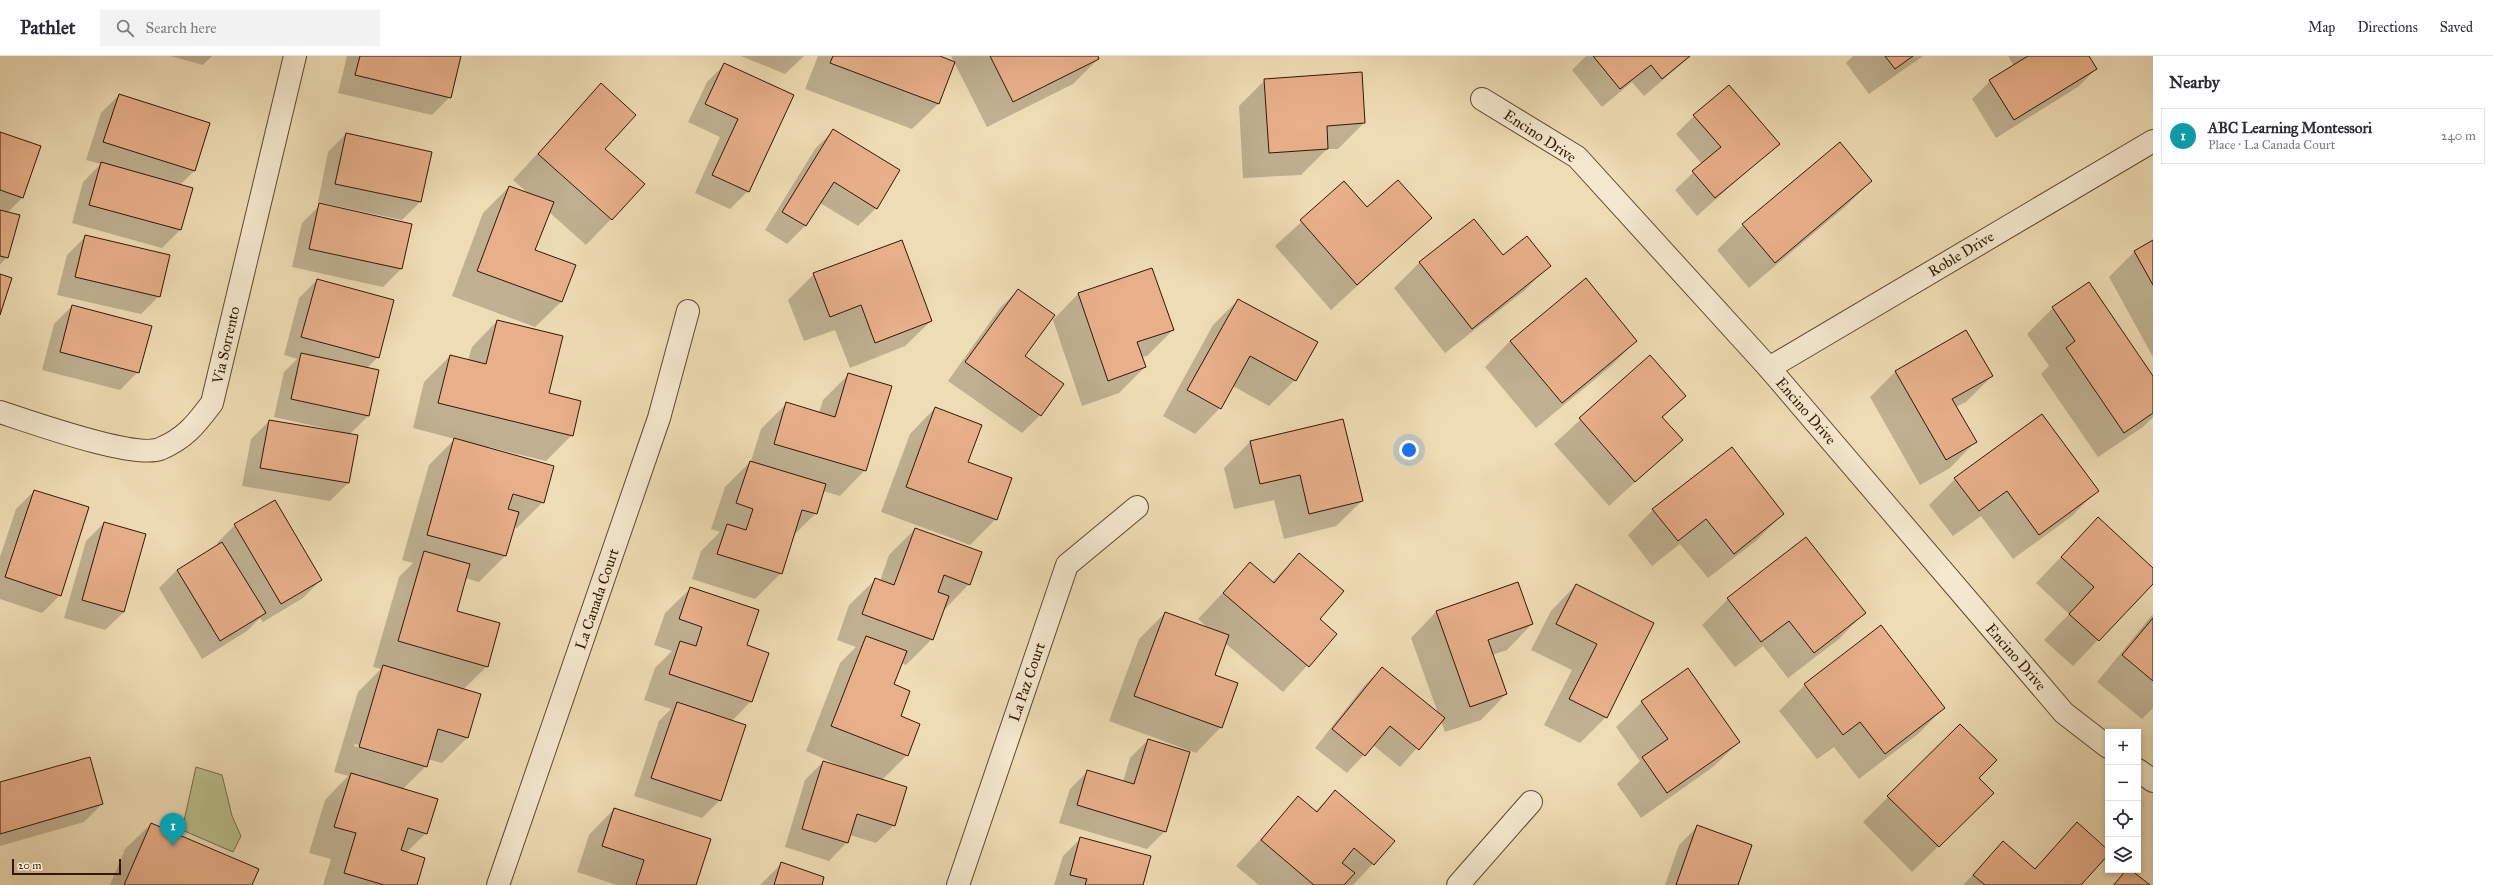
<!DOCTYPE html>
<html lang="en">
<head>
<meta charset="utf-8">
<style>
  body { margin:0; font-family:"IM FELL Great Primer",serif; background:#f2f2f3; color:#2b2b33 }
  .controls { position:absolute; right:12px; bottom:12px; display:grid; overflow:hidden; border-radius:0px; box-shadow:0 2px 6px #0003 }
  .controls button { width:36px; height:36px; display:grid; place-items:center; padding:0; border:0; border-bottom:1px solid #e1e1e2; background:#fff; color:#2b2b33; font:20px sans-serif }
  .scale { position:absolute; left:12px; bottom:10px; width:109px; box-sizing:border-box; padding-left:4px; border:2px solid #321703; border-top:0; font-size:11px; line-height:14px; white-space:nowrap; color:#321703; -webkit-text-stroke:3px #f4e8ce; paint-order:stroke }
  .you { position:absolute; left:1409px; top:394px; width:14px; height:14px; margin:-10px; border:3px solid #fff; border-radius:50%; background:#1a73e8; box-shadow:0 0 0 6px #1a73e833 }
  .badge { display:grid; place-items:center; width:26px; height:26px; border-radius:50%; background:#0b8043; color:#fff; font-size:13px; font-weight:700 }
  .pin { position:absolute; translate:-50% -33px; filter:drop-shadow(0 1px 2px #0008) }
  .pin::after { content:''; position:absolute; top:21px; width:14px; height:12px; background:inherit; clip-path:polygon(0 0,100% 0,50% 100%) }
  .list { margin:0; padding:0; list-style:none }
  h2 { display:flex; justify-content:space-between; align-items:center; height:52px; margin:0; padding:0 16px; font-size:17px }
  h2 small { font-size:13px; font-weight:400; color:#7c7c81 }
  .list li { display:grid; grid-template-columns:26px 1fr auto; gap:12px; align-items:center; box-sizing:border-box; height:56px; margin:0 8px 8px; padding:0 8px; border:1px solid #e1e1e2; border-radius:0px }
  .list b { display:block; font-size:15px; white-space:nowrap }
  .list p { margin:0; font-size:13px; white-space:nowrap; color:#7c7c81 }
  .list em { font-size:13px; font-style:normal; color:#7c7c81 }
  .icon { flex:none; width:22px; height:22px; fill:none; stroke:currentColor; stroke-width:2; stroke-linecap:round; stroke-linejoin:round }
  .map { position:relative; flex:none; width:2153px; height:829px; overflow:hidden }
  header { display:flex; align-items:center; gap:24px; box-sizing:border-box; height:56px; padding:0 20px; background:#fff; border-bottom:1px solid #e1e1e2 }
  header strong { font-size:19px }
  nav { display:flex; gap:22px; margin-inline-start:auto; font-size:14px }
  .search { width:280px; height:36px; background:#f2f2f3; display:flex; align-items:center; gap:10px; box-sizing:border-box; padding:0 14px; border-radius:0px; color:#7c7c81; font-size:15px }
  main { display:flex }
  aside { flex:1; background:#fff }
  .map>svg:first-child { display:block }
</style>
</head>
<body>
<header>
<strong>Pathlet</strong>
<div class="search"><svg class="icon" aria-label="search" viewBox="0 0 24 24"><circle cx="10" cy="10" r="6"/><path d="M15 15l6 6"/></svg>Search here</div>
<nav><a>Map</a><a>Directions</a><a>Saved</a></nav>
</header>
<main>
<div class="map">
<svg width="2153" height="829" viewBox="0 0 2153 829">
  <rect width="100%" height="100%" fill="#eedcb4"/>
  <filter id="stains"><feTurbulence type="fractalNoise" baseFrequency=".005" numOctaves="4"/><feColorMatrix values="0 0 0 0 .2 0 0 0 0 .09 0 0 0 0 .02 0 0 0 .5 -.17"/></filter>
  <radialGradient id="worn" r=".72"><stop offset=".6" stop-color="#630" stop-opacity="0"/><stop offset="1" stop-color="#630" stop-opacity=".3"/></radialGradient>
  <polygon fill="#bac08c" stroke="#766c48" points="196,711 222,719 232,760 241,780 233,796 182,774"/>
  <g fill="#0003" fill-rule="evenodd">
    <polygon points="171,0 212,0 203,9"/>
    <polygon points="347,0 460,0 450,41 432,59 338,37"/>
    <polygon points="741,0 804,0 785,18"/>
    <polygon points="818,0 938,0 954,6 938,48 912,73 805,33"/>
    <polygon points="951,0 1097,0 1098,3 1073,28 987,71"/>
    <polygon points="1586,0 1691,0 1644,40 1632,26 1602,51 1572,14"/>
    <polygon points="1853,0 1923,0 1869,38 1846,7"/>
    <polygon points="2008,0 2088,0 2096,13 2078,31 1996,82 1972,43 1990,25 2014,10"/>
    <polygon points="725,8 792,40 748,135 730,153 695,137 720,81 688,66 707,26"/>
    <polygon points="1265,24 1364,67 1338,93 1327,93 1301,119 1243,122 1239,50"/>
    <polygon points="601,29 604,93 611,163 586,189 549,156 534,195 574,210 561,246 535,271 452,240 483,157 509,131 529,138 513,124"/>
    <polygon points="119,39 194,115 180,129 192,132 180,174 162,192 72,167 83,126 101,108 86,104 101,57"/>
    <polygon points="1694,60 1778,88 1697,160 1675,134 1702,108 1676,78"/>
    <polygon points="833,75 876,152 858,170 820,147 805,170 787,188 765,174 815,93"/>
    <polygon points="0,77 22,142 7,157 7,201 0,209"/>
    <polygon points="346,78 420,146 402,164 318,146 328,96"/>
    <polygon points="1871,125 1845,151 1749,232 1717,194 1743,169"/>
    <polygon points="1344,127 1367,153 1431,162 1331,254 1275,190"/>
    <polygon points="320,149 401,213 383,231 292,211 302,167"/>
    <polygon points="1474,164 1503,200 1549,210 1524,235 1445,297 1394,232 1419,207"/>
    <polygon points="85,181 159,240 141,258 57,239 67,199"/>
    <polygon points="2153,185 2153,301 2109,221 2135,195"/>
    <polygon points="814,218 931,265 905,290 850,312 835,274 804,285 788,244"/>
    <polygon points="317,224 378,301 367,312 368,360 349,379 357,380 348,427 330,445 242,430 251,383 269,365 342,378 342,376 274,361 284,316 297,303 284,299 299,242"/>
    <polygon points="2088,228 2153,322 2153,361 2143,371 2098,401 2041,318 2049,310 2027,278 2053,252"/>
    <polygon points="1018,234 1024,300 1040,359 1022,377 948,325 1000,252"/>
    <polygon points="1078,238 1173,274 1147,300 1142,301 1145,311 1119,337 1082,350 1053,264"/>
    <polygon points="1238,244 1295,324 1269,350 1233,330 1220,352 1195,378 1163,360 1213,269"/>
    <polygon points="72,250 138,316 120,334 42,314 54,268"/>
    <path d="M497 265 548 338 572 379 546 405 489 391 543 446 517 472 513 471 505 500 479 526 465 522 456 556 487 610 463 634 468 681 442 707 428 703 426 710 402 734 426 777 406 797 416 829H323L331 803 309 797 325 744 348 720 334 716 358 636 381 613 373 611 399 521 413 507 402 504 429 409 455 383 413 372 424 326 450 300 468 304 472 291ZM355 688 411 705V707L354 690Z"/>
    <polygon points="1510,285 1636,285 1610,311 1536,372 1485,311"/>
    <polygon points="1650,300 1685,340 1662,362 1681,384 1609,450 1554,388"/>
    <polygon points="1895,316 1992,320 1966,346 1956,351 1975,386 1950,412 1920,429 1870,341"/>
    <polygon points="849,318 865,414 840,440 823,435 816,457 793,480 781,517 755,543 692,523 701,495 720,476 711,473 725,431 751,405 761,373 787,347 819,357 823,344"/>
    <polygon points="935,352 996,463 970,489 881,456 910,378"/>
    <polygon points="2042,359 2098,434 2072,460 2013,503 1981,460 1953,480 1929,449 1955,423"/>
    <polygon points="1343,364 1362,445 1336,470 1284,483 1274,444 1234,453 1224,412 1250,386"/>
    <polygon points="34,435 60,539 42,557 0,543 0,501 16,453"/>
    <polygon points="1653,454 1783,458 1757,484 1708,522 1680,488 1652,510 1628,479"/>
    <polygon points="2098,462 2153,513 2153,526 2073,610 2044,584 2069,558 2036,527"/>
    <polygon points="104,467 124,556 105,574 64,562 86,485"/>
    <polygon points="235,469 321,524 303,542 263,566 260,562 247,575 202,603 159,532 177,514 218,489 217,487"/>
    <polygon points="915,473 969,528 944,554 932,583 906,609 901,607 893,629 907,699 882,724 894,769 876,787 850,779 847,786 829,805 785,791 805,724 823,706 852,715 806,695 840,607 856,591 837,584 849,549 875,524 880,525 889,499"/>
    <polygon points="1806,482 1864,557 1839,583 1788,622 1763,590 1735,611 1702,569 1728,543"/>
    <polygon points="1299,498 1318,563 1336,578 1283,636 1225,587 1214,620 1221,671 1196,697 1109,665 1139,583 1165,557 1209,573 1198,563 1250,508 1272,526"/>
    <polygon points="1517,527 1532,568 1507,594 1492,599 1506,638 1481,664 1445,676 1441,665 1400,711 1373,689 1347,717 1315,692 1364,630 1382,612 1438,657 1411,582 1436,556"/>
    <polygon points="1576,529 1653,567 1606,661 1580,687 1544,669 1572,614 1531,594 1551,555"/>
    <polygon points="691,532 746,590 751,645 732,665 720,744 702,762 634,740 659,665 671,653 644,644 655,612 672,595 654,589 665,557"/>
    <polygon points="2153,558 2153,652 2142,663 2097,626"/>
    <polygon points="1805,629 1944,652 1918,678 1859,723 1834,691 1817,703 1779,655"/>
    <polygon points="1642,646 1739,686 1713,711 1641,762 1617,728 1640,705 1616,671"/>
    <polygon points="1960,669 1978,722 1992,737 1912,816 1863,766"/>
    <polygon points="1148,684 1165,775 1147,793 1059,767 1070,733 1088,715 1123,726 1130,702"/>
    <polygon points="0,728 102,748 84,766 0,790"/>
    <polygon points="1335,735 1394,785 1353,829 1259,829 1236,810 1298,742 1315,756"/>
    <polygon points="614,753 695,829 617,829 577,816 589,779"/>
    <polygon points="151,768 251,829 110,829 125,793"/>
    <polygon points="2077,768 2108,795 2080,829 1963,829 2003,787 2034,813"/>
    <polygon points="1697,771 1737,829 1665,829 1679,789"/>
    <polygon points="1081,782 1142,829 1054,829 1063,800"/>
    <polygon points="782,807 820,829 760,829"/>
    <polygon points="2127,814 2129,814 2148,829 2112,829"/>
  </g>
  <g fill="#e7af8a" stroke="#321703">
    <polygon points="360,0 461,0 451,42 355,19"/>
    <polygon points="833,0 940,0 955,6 939,48 830,7"/>
    <polygon points="990,0 1098,0 1099,3 1013,46"/>
    <polygon points="1593,0 1690,0 1662,23 1651,9 1620,33"/>
    <polygon points="1885,0 1913,0 1895,13"/>
    <polygon points="2028,0 2089,0 2097,13 2014,64 1989,24"/>
    <polygon points="724,7 794,39 749,136 712,119 738,63 705,48"/>
    <polygon points="1362,16 1365,67 1327,70 1328,93 1269,97 1264,23"/>
    <polygon points="601,27 636,59 605,93 645,128 612,164 538,98"/>
    <polygon points="1729,29 1780,88 1715,142 1692,115 1721,91 1693,59"/>
    <polygon points="119,38 210,67 195,115 103,86"/>
    <polygon points="833,73 900,114 877,153 834,126 806,170 782,156"/>
    <polygon points="0,76 41,90 23,142 0,134"/>
    <polygon points="346,77 432,96 421,146 335,128"/>
    <polygon points="1840,86 1872,125 1775,207 1742,168"/>
    <polygon points="101,106 193,132 181,174 89,149"/>
    <polygon points="1398,124 1432,162 1357,229 1300,164 1344,125 1367,151"/>
    <polygon points="509,130 554,146 535,194 576,209 562,246 477,215"/>
    <polygon points="319,147 412,168 402,213 309,193"/>
    <polygon points="0,154 20,159 8,202 0,200"/>
    <polygon points="1474,163 1503,199 1527,180 1551,210 1472,273 1419,206"/>
    <polygon points="85,179 170,199 160,241 75,221"/>
    <polygon points="902,184 932,265 875,287 861,249 830,261 813,217"/>
    <polygon points="2153,184 2153,229 2134,195"/>
    <polygon points="1152,212 1174,274 1137,286 1146,311 1108,325 1078,237"/>
    <polygon points="0,218 12,222 0,259"/>
    <polygon points="1586,222 1637,285 1562,347 1510,285"/>
    <polygon points="317,223 394,244 379,302 301,281"/>
    <polygon points="2089,226 2153,320 2153,357 2124,377 2066,292 2075,285 2052,251"/>
    <polygon points="1018,233 1055,259 1025,300 1064,328 1041,360 965,306"/>
    <polygon points="1238,243 1318,286 1296,325 1250,300 1221,353 1187,334"/>
    <polygon points="72,249 152,270 139,317 60,296"/>
    <polygon points="497,264 563,280 549,337 581,345 573,380 438,347 450,299 486,308"/>
    <polygon points="1966,274 1993,320 1952,343 1977,386 1946,404 1895,315"/>
    <polygon points="301,297 379,314 369,360 291,343"/>
    <polygon points="1650,299 1686,340 1662,361 1683,384 1635,426 1579,362"/>
    <polygon points="848,317 892,330 866,415 774,388 786,346 835,361"/>
    <polygon points="935,351 982,369 968,406 1012,422 997,464 906,431"/>
    <polygon points="2042,358 2099,435 2039,479 2007,435 1979,455 1954,422"/>
    <polygon points="1343,363 1363,445 1309,458 1300,419 1260,428 1250,385"/>
    <polygon points="269,364 358,379 349,427 260,412"/>
    <polygon points="454,382 554,410 544,447 513,438 508,453 519,456 506,500 427,479"/>
    <polygon points="1732,391 1784,458 1734,498 1706,463 1678,485 1652,453"/>
    <polygon points="750,405 826,428 817,458 802,454 782,518 717,498 727,468 746,474 753,453 736,447"/>
    <polygon points="34,434 89,451 61,540 5,521"/>
    <polygon points="275,444 322,524 281,548 234,468"/>
    <polygon points="2098,461 2153,512 2153,528 2099,585 2069,558 2094,531 2061,501"/>
    <polygon points="104,466 146,478 124,556 82,544"/>
    <polygon points="915,472 982,496 970,529 944,519 938,536 949,540 933,584 862,558 875,522 894,529"/>
    <polygon points="1806,481 1866,557 1814,597 1789,565 1761,586 1727,542"/>
    <polygon points="222,486 266,557 220,585 177,514"/>
    <polygon points="424,495 470,508 457,555 500,567 488,611 398,585"/>
    <polygon points="1299,497 1344,535 1320,563 1337,578 1309,611 1223,537 1250,506 1274,527"/>
    <polygon points="1518,526 1533,568 1488,584 1507,638 1470,651 1436,555"/>
    <polygon points="1576,528 1654,567 1607,662 1569,643 1597,588 1556,568"/>
    <polygon points="690,531 759,554 747,589 769,597 752,646 669,618 680,585 696,590 702,571 679,563"/>
    <polygon points="1165,556 1229,579 1215,619 1238,627 1222,672 1134,640"/>
    <polygon points="2153,562 2153,625 2122,599"/>
    <polygon points="1881,569 1945,652 1885,698 1860,666 1843,679 1804,628"/>
    <polygon points="866,580 907,595 894,628 910,635 901,660 920,668 908,700 831,670"/>
    <polygon points="383,609 481,638 468,682 438,673 427,711 359,691"/>
    <polygon points="1382,611 1445,662 1419,694 1390,670 1365,700 1332,673"/>
    <polygon points="1688,612 1740,686 1667,737 1642,701 1668,683 1641,645"/>
    <polygon points="677,646 746,669 721,745 651,722"/>
    <polygon points="1960,668 1997,704 1979,722 1994,737 1939,791 1887,740"/>
    <polygon points="1148,683 1190,696 1166,776 1077,749 1087,714 1134,728"/>
    <polygon points="90,701 103,748 0,778 0,726"/>
    <polygon points="823,705 907,731 895,770 857,758 848,787 802,773"/>
    <polygon points="351,717 438,743 427,778 408,772 401,794 425,802 417,829 384,829 344,817 356,777 334,771"/>
    <polygon points="1335,734 1395,785 1374,809 1354,792 1342,807 1355,817 1344,829 1314,829 1261,784 1298,740 1317,756"/>
    <polygon points="614,752 711,783 696,829 636,829 644,804 602,790"/>
    <polygon points="2077,766 2108,794 2108,799 2081,829 1985,829 1973,819 2003,785 2035,813"/>
    <polygon points="151,767 259,813 252,829 124,829"/>
    <polygon points="1697,769 1752,789 1738,829 1676,829"/>
    <polygon points="1080,781 1151,800 1143,829 1085,829 1087,823 1070,819"/>
    <polygon points="781,806 824,821 822,829 774,829"/>
    <polygon points="2126,814 2131,814 2150,829 2114,829"/>
  </g>
  <g fill="none" stroke-linecap="round" stroke-linejoin="round">
    <g stroke="#61482f" stroke-width="24">
      <g id="minor">
        <polyline points="1482,43 1577,101 1769,312 2064,657 2108,691"/>
        <polyline points="1769,312 2153,85"/>
        <path d="M0 356C31 366 133 403 160 393 186 382 196 368 212 347L295 0"/>
        <polyline points="2138,714 2153,725"/>
        <polyline points="498,829 659,362 688,255"/>
        <polyline points="958,829 1067,509 1137,451"/>
        <polyline points="1458,829 1531,746"/>
      </g>
    </g>
    <use href="#minor" stroke="#f4e8ce" stroke-width="22"/>
  </g>
  <g text-anchor="middle" stroke-width="3" stroke-linejoin="round" paint-order="stroke">
    <g font-size="15" fill="#321703" stroke="#f4e8ce">
      <text transform="translate(1540 80) rotate(33)" y="5">Encino Drive</text>
      <text transform="translate(1961 198) rotate(-31)" y="5">Roble Drive</text>
      <text transform="translate(226 289) rotate(-77)" y="5">Via Sorrento</text>
      <text transform="translate(1806 355) rotate(49)" y="5">Encino Drive</text>
      <text transform="translate(597 543) rotate(-71)" y="5">La Canada Court</text>
      <text transform="translate(2016 601) rotate(49)" y="5">Encino Drive</text>
      <text transform="translate(1027 626) rotate(-71)" y="5">La Paz Court</text>
    </g>
  </g>
  <rect width="100%" height="100%" filter="url(#stains)"/>
  <rect width="100%" height="100%" fill="url(#worn)"/>
</svg>
<div class="controls">
<button>+</button>
<button>−</button>
<button><svg class="icon" aria-label="locate" viewBox="0 0 24 24"><circle cx="12" cy="12" r="6"/><path d="M12 2v4M12 18v4M2 12h4M18 12h4"/></svg></button>
<button><svg class="icon" aria-label="layers" viewBox="0 0 24 24"><path d="M12 4l9 5-9 5-9-5zM3 14l9 5 9-5"/></svg></button>
</div>
<div class="scale">20 m</div>
<div class="you"></div>
<div class="pin badge" style="left:173px;top:790px;background:#0f9aa8">1</div>
</div>
<aside>
<h2>Nearby<small></small></h2>
<ul class="list">
<li><span class="badge" style="background:#0f9aa8">1</span><div><b>ABC Learning Montessori</b><p>Place · La Canada Court</p></div><em>240 m</em></li>
</ul>
</aside>
</main>
</body>
</html>
